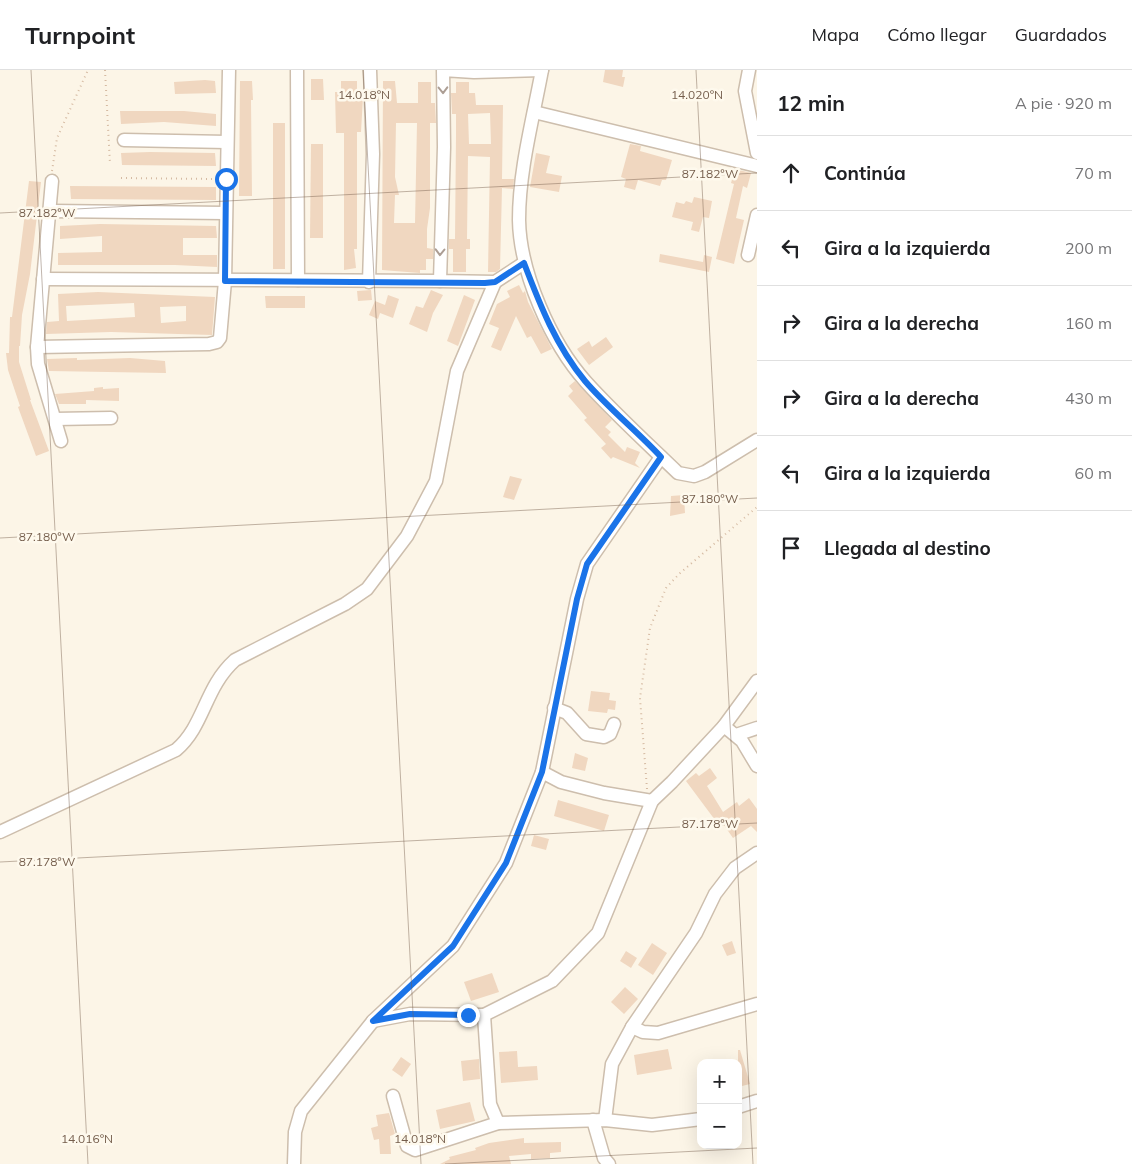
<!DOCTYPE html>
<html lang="es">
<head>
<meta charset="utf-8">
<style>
  body { margin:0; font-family:Mulish,sans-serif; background:#f6f6f6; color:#202124 }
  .controls { position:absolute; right:15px; bottom:15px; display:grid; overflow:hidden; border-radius:10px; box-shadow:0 5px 20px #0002 }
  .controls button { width:45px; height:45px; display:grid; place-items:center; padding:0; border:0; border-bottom:1px solid #e0e0e0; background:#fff; color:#202124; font:25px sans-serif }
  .stop { position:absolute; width:15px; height:15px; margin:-11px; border:4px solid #1a73e8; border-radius:50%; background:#fff }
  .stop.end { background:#1a73e8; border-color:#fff; box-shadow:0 1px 5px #0008 }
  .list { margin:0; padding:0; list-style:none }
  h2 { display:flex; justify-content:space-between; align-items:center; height:65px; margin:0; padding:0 20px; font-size:21px }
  h2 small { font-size:16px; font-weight:400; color:#757577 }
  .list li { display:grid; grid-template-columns:32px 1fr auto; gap:15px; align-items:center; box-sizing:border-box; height:75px; padding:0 20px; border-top:1px solid #e0e0e0 }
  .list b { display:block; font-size:19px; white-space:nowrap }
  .list em { font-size:16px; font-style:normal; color:#757577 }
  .icon { flex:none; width:28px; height:28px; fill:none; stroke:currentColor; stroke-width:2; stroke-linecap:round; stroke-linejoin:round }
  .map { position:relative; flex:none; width:757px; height:1094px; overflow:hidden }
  header { display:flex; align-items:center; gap:30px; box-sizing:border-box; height:70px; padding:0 25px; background:#fff; border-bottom:1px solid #e0e0e0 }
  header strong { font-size:24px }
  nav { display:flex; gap:28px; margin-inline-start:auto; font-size:18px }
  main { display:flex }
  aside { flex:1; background:#fff }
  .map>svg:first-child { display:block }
</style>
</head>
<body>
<header>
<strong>Turnpoint</strong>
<nav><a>Mapa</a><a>Cómo llegar</a><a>Guardados</a></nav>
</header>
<main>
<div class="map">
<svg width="757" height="1094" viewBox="0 0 757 1094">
  <rect width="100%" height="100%" fill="#fcf5e7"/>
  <g fill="#f0d7c0" fill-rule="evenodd">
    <polygon points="605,0 623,0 622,7 625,7 623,17 603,12"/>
    <polygon points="311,9 323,9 324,30 311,30"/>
    <polygon points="205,10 215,11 216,23 175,24 174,12"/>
    <polygon points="240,11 252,11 253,30 251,30 252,126 239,126"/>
    <polygon points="341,11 357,11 357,27 363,27 361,62 357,62 357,179 354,179 356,198 344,200 344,63 336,63 335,22 341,22"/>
    <path d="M383 11H395L397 33H418V12H431V33H435L436 53H430V138L427 159V178L433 179V189H426V200H420V203L382 200ZM396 53H417L415 153H394L395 125H399L395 107Z"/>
    <path d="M456 12H469V23H475L476 35H503L502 109H514L513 119 502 118 500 199 496 202H488L490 87 468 86 467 169H470V179H466V202H453V179H449V169H455L456 65V44H452L451 23H456ZM490 43 491 74H469L468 44Z"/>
    <polygon points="120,41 184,41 216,44 216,56 164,52 121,54"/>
    <rect x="273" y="53" width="12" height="146"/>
    <polygon points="311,74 323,74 323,168 310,168"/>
    <polygon points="630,74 641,76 640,81 672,90 666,110 662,110 660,116 638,110 635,120 624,117 626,109 621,107"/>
    <polygon points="150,82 215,83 216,96 122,95 121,83"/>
    <polygon points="536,83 550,86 546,103 562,106 559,122 530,117"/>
    <polygon points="735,99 751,103 747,118 743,116 736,148 744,150 734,194 716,189 734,114 731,113"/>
    <polygon points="29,111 41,112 30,204 22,245 20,276 19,276 19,292 31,330 30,330 49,381 36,386 18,337 20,336 8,300 6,283 9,283 10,247 12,247"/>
    <polygon points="70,116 216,117 216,130 71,129"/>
    <polygon points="694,127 712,131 709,148 703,147 699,162 691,160 693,152 672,147 676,132 684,134 686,131 692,133"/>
    <polygon points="100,154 216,156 217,168 183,168 183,185 217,185 217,197 175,195 58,195 58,183 102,182 102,166 60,169 60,156"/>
    <polygon points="660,184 703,192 704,185 712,187 709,202 659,192"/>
    <polygon points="519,215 523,223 525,221 528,232 552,279 541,284 531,266 527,268 516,246 501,281 491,277 499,258 489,254 497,234 510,227 507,221"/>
    <polygon points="371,220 372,230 358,231 357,221"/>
    <polygon points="431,220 443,225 433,243 427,262 409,254 416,236 423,238"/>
    <path d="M98 222 215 227 212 265 111 262 46 264 47 252 59 251 58 224ZM134 233 135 247 67 251 66 236ZM186 236V251L161 253 160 237Z"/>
    <polygon points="388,225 399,229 393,248 380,243 378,249 369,245 375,231 385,235"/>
    <polygon points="464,225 475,230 458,276 447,271"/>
    <polygon points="265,226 305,226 305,238 266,238"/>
    <polygon points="606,267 613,277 589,295 577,279 589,271 592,277"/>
    <polygon points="77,288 77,290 130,288 165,291 166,303 49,301 47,289"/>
    <polygon points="575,311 612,350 605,357 611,362 608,365 625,382 627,377 640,382 635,393 640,398 613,387 611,389 601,378 606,374 584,350 587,348 568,326 573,321 569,316"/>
    <polygon points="103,317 103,319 119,318 119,331 86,330 86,334 59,334 55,324 94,321 94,318"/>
    <polygon points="510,406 522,409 514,430 503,427"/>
    <polygon points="684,425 685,443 670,446 671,426"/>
    <polygon points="591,621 610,623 609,630 616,631 615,640 608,639 607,643 588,641"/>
    <polygon points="575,683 588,688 585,701 572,698"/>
    <polygon points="710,698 717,708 707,716 723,742 737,732 739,736 749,728 757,739 757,762 751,756 733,768 719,748 715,750 686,711 696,703 699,706"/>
    <polygon points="558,730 609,745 604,761 554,746"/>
    <polygon points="534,765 549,769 546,780 531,776"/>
    <polygon points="732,871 736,883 727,886 722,875"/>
    <polygon points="652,873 667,883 653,905 638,895"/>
    <polygon points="626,881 637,888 631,898 620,891"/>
    <polygon points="492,903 499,922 471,931 464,912"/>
    <polygon points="625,917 638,929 624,944 611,932"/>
    <polygon points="668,979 672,999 637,1005 634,985"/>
    <polygon points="738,980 740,980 750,1014 738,1017"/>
    <polygon points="517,981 518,997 537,996 538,1010 501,1013 499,982"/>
    <polygon points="401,987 411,994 402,1007 392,1000"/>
    <polygon points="479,989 480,1009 463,1011 461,991"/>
    <polygon points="470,1032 475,1051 440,1059 436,1040"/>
    <polygon points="389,1043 395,1064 390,1066 391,1084 380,1084 379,1069 374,1070 371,1058 378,1056 376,1045"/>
    <polygon points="524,1068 524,1073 561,1072 561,1082 550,1083 550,1088 531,1089 531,1084 509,1086 511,1094 440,1094 450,1089 449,1087 476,1080 475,1078 489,1073"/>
  </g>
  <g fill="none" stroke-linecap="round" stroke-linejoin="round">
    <g stroke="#cdbead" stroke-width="15">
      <g id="minor">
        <polyline points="297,0 298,210"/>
        <path d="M542 0C533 49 519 100 519 150 520 203 551 273 586 312 613 342 649 375 678 403L694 406 705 402 757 370"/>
        <polyline points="749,0 745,21 757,83"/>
        <polyline points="534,42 757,96"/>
        <polyline points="124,70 227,72"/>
        <polyline points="52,111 37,277 38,294 61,371"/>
        <polyline points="50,141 225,143"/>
        <polyline points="748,185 757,145"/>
        <polyline points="524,193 495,212 440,211 444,77 443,0 474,2 542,0"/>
        <polyline points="43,209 440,211"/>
        <polyline points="369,212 373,84 370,0"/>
        <polyline points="37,277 209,274 217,272 220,268 225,211 229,0"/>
        <polyline points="55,349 111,348"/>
        <polyline points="554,638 567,643 586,664 604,667 610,664 614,654"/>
        <polyline points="724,656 757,611"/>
        <polyline points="736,665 757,658"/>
        <polyline points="542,702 561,712 604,723 652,731 672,712 724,656 742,671 757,696"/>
        <path d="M0 762 176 680C205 655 204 618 235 590L345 534 367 519 407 466 436 411 457 301 495 212"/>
        <polyline points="484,945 552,911 598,863 652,731"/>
        <polyline points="373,951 410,944 484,945 490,1034 498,1053 605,1050 652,1055 701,1049"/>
        <polyline points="632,957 643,962 658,963 757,934"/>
        <polyline points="393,1026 407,1076 415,1080 498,1053"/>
        <polyline points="738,1037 757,1031"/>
        <polyline points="593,1050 604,1088 609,1094"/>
        <polyline points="605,1050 612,994 632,957 696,863 715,824 735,798 757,783"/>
        <polyline points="294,1094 295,1062 301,1041 373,951 453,876 506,793 542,702 577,529 587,494 661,387"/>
      </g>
    </g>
    <g stroke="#d5baa2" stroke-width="2" stroke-dasharray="1 4" stroke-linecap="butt">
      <polyline points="105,0 110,94"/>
      <polyline points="52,101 57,68 88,0"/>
      <polyline points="121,108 216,109"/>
      <polyline points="647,719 640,628 650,558 666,518 679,504 757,437"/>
    </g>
    <use href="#minor" stroke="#fff" stroke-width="12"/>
  </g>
  <defs><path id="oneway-chevron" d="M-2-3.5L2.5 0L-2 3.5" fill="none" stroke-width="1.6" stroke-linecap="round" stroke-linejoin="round" transform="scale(1.25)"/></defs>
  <g stroke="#ac9e94">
    <use href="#oneway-chevron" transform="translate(443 20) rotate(89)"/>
    <use href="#oneway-chevron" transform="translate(440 182) rotate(91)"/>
  </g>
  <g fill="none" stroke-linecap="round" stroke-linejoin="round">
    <path stroke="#1a73e8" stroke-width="6" d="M226 109 225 211 485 213 495 212 524 193C540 235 556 276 585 311 608 338 637 361 661 387L587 494 577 529 542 702 506 793 453 876 373 951 410 944 468 945"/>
  </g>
  <path fill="none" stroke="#755e4c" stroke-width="1" stroke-opacity="0.45" d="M31 0 88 1094M363 0 421 1094M696 0 753 1094M0 143 757 103M0 468 757 428M0 792 757 753M445 1094 757 1078"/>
  <g font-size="12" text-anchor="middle" fill="#755e4c" stroke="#fef9ed" stroke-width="5" stroke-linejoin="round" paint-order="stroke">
    <text x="364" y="29">14.018°N</text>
    <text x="697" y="29">14.020°N</text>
    <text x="710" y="108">87.182°W</text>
    <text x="47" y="147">87.182°W</text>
    <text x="710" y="433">87.180°W</text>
    <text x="47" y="471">87.180°W</text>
    <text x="710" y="758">87.178°W</text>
    <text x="47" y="796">87.178°W</text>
    <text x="87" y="1073">14.016°N</text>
    <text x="420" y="1073">14.018°N</text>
  </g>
</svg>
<div class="controls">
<button>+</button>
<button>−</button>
</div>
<div class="stop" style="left:226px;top:109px"></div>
<div class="stop end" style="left:468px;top:945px"></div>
</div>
<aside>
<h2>12 min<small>A pie · 920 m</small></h2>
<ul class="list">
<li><svg class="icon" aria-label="ahead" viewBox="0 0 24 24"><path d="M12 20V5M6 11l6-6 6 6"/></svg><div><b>Continúa</b></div><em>70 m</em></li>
<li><svg class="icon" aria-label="left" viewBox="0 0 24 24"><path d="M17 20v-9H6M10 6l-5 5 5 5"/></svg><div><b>Gira a la izquierda</b></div><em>200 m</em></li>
<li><svg class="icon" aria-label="right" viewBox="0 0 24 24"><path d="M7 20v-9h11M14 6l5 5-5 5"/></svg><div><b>Gira a la derecha</b></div><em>160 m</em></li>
<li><svg class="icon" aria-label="right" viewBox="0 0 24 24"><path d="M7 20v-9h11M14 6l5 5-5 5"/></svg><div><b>Gira a la derecha</b></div><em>430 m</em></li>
<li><svg class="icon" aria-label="left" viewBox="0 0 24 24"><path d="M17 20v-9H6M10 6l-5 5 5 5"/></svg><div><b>Gira a la izquierda</b></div><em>60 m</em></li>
<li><svg class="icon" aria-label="arrive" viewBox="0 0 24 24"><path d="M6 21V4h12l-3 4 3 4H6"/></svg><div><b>Llegada al destino</b></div></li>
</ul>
</aside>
</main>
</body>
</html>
